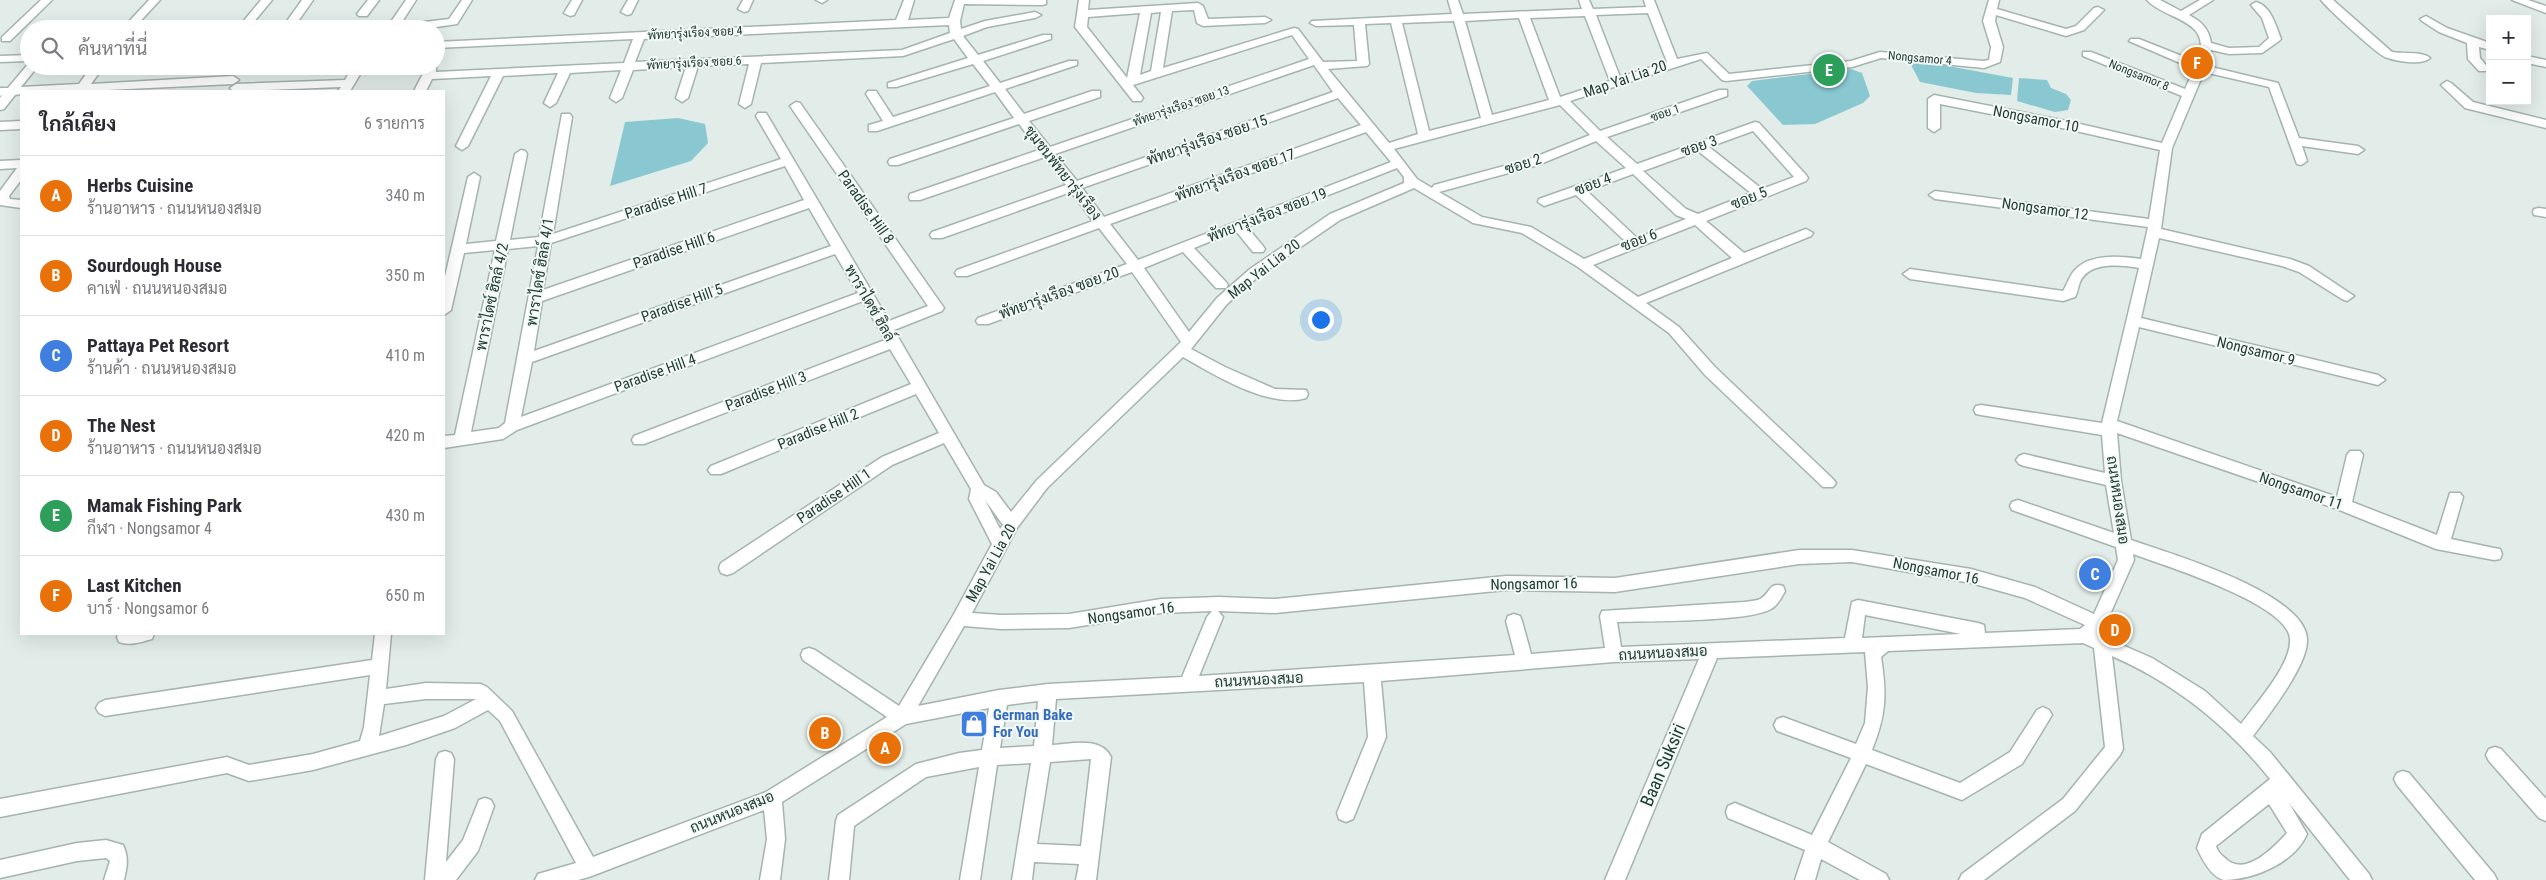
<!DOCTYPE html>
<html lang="th">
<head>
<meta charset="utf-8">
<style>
  body { margin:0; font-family:"Roboto Condensed",Sarabun,sans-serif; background:#f7f7f7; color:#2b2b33 }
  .controls { position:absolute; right:15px; top:15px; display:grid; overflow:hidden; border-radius:0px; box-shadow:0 5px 20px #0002 }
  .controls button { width:45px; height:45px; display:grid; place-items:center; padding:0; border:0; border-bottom:1px solid #e1e1e2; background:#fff; color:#2b2b33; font:25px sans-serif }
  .you { position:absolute; left:1320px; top:319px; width:18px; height:18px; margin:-12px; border:4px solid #fff; border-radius:50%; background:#1a73e8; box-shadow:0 0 0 8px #1a73e833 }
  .badge { display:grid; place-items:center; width:32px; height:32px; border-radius:50%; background:#855045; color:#fff; font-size:16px; font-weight:700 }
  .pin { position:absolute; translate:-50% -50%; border:2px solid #fff; box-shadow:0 1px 5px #0006 }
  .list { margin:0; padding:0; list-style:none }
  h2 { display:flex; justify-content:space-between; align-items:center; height:65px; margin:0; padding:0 20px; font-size:21px }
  h2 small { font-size:16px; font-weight:400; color:#7c7c81 }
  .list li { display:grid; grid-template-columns:32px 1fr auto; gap:15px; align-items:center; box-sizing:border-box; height:80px; padding:0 20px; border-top:1px solid #e1e1e2 }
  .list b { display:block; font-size:19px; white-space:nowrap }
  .list p { margin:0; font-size:16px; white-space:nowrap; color:#7c7c81 }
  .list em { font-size:16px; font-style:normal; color:#7c7c81 }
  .icon { flex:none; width:28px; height:28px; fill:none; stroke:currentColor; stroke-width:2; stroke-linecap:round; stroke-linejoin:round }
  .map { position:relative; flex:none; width:2546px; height:880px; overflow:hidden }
  .search { position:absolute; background:#fff; box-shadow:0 5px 20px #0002; left:20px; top:20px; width:425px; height:55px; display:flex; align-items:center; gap:12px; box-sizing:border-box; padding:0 18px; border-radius:28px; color:#7c7c81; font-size:19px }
  .panel { position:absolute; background:#fff; box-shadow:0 5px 20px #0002; left:20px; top:90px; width:425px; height:545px; border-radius:0px }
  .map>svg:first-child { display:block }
</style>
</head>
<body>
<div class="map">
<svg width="2546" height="880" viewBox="0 0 2546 880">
  <rect width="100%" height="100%" fill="#e2ece8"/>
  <g fill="#8ac8d1">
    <polygon points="1916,60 2013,78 2011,95 1976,93 1920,82 1911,65"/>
    <polygon points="1851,69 1862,73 1870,96 1863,103 1815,124 1783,125 1747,86 1752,81"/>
    <polygon points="2019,78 2047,80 2051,88 2066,94 2071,100 2068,110 2055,112 2017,101"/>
    <polygon points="678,118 705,124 708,143 691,161 610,186 625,122"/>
  </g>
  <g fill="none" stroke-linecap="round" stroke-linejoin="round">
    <g stroke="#a5b4af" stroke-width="3">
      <g id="minor">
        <polygon points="41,0 52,0 10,41 2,41 2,37"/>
        <polygon points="149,0 160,0 133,29 122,29"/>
        <polygon points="261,0 272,0 248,29 237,29"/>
        <polygon points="302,0 313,0 299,20 302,23 300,25 292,25 287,21"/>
        <polygon points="368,0 379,0 367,16 359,16 357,14"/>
        <polygon points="406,0 416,0 400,25 449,19 462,0 472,0 457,24 423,29 386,29"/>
        <polygon points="572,0 582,0 574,15 570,16 564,13"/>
        <polygon points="628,0 638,0 631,14 627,15 621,12"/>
        <polygon points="743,0 753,0 748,11 744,12 738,9"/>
        <polygon points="816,0 827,0 822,3"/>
        <path d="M904 0H914L908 20 949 18 955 0H1046V4L1042 5 964 4 960 21 961 29 985 21 1035 12 1041 15 1035 18 987 27 963 36 978 55 1043 35H1051V39L983 61 1000 83 1069 61H1077V65L1005 89 1024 114 1092 91H1100V97L1029 121 1050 147 1309 59 1292 35 1133 85 1143 98 1141 101H1133L1075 27 1079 0H1089L1088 10 1198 3 1203 6 1208 19 1265 17 1271 20 1265 23 1203 26 1197 23 1194 10 1172 11 1163 68 1294 28 1298 29 1323 62 1357 61 1354 25 1316 26 1310 23 1312 21 1452 14 1448 0H1458L1463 14 1582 9 1579 0H1589L1593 9 1646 7 1644 0H1654L1677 59 1707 53 1729 74 1851 61 1880 52 1983 61 1989 60 1991 47 1983 21 1989 0H1999L1997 9 2066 29 2076 26 2094 8 2098 7 2104 10 2084 30 2066 36 1996 15 1995 21 2003 47 2000 62 1984 68 1881 58 1852 67 1726 81 1722 80 1701 59 1570 101 1600 131 1719 90H1727V96L1607 137 1637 164 1755 122 1759 123 1806 175 1808 178 1806 181 1706 221 1744 253 1806 229 1813 233 1811 236 1646 303 1679 327 1715 367 1833 479 1836 483 1833 487H1823L1705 375 1669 333 1578 267 1522 233 1473 223 1414 188 1340 220 1260 275 1227 304 1191 349 1225 367 1275 389 1306 390 1308 394 1306 398C1269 409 1215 375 1183 357L1047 488 1017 528 972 613 1001 615 1069 614 1161 599 1219 597 1275 599 1506 576 1615 578 1799 550H1852L1971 569 2035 587 2094 614 2118 560 2116 547 2012 510 2010 506 2012 502 2018 500 2114 533 2106 485 2024 466 2019 464 2016 460 2019 456 2024 454 2105 473 2102 435 1981 415 1976 414 1974 410 1976 406 1981 405 2102 423 2139 268C2120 265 2090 261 2080 282 2078 287 2078 292 2075 297L2063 301 1910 279 1903 274 1910 269 2063 291C2067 285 2069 277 2074 271 2089 253 2120 256 2141 259L2148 227 1935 199 1929 195 1935 191 2149 219 2160 150 2067 129 1940 104V128L1934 132 1928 128V99L1934 95 2067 121 2162 143 2182 96 2083 56V52H2091L2185 89 2194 69 2129 41 2131 39H2139L2197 62C2215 19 2166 21 2147 0H2160L2181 11 2200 0H2213L2189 15C2202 22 2209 29 2211 43L2229 48 2259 47 2269 38 2262 18 2251 5 2256 2C2271 6 2276 26 2281 39L2279 41 2262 53 2229 54 2211 50 2207 66 2278 83 2299 138 2358 146 2364 150 2358 154 2302 146 2307 161 2301 165 2297 164 2269 87 2204 72 2172 148 2161 229 2290 259 2309 266 2354 296 2347 301 2342 299 2299 272 2282 266 2159 238 2141 318 2378 375 2385 380 2378 385 2139 327 2117 421 2337 497 2347 455 2350 451H2360L2363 455 2352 502 2437 535 2450 493H2460L2463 497 2451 539 2494 548 2500 549 2502 554 2500 559 2494 560 2436 549 2337 509 2117 433 2121 481 2131 540C2168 553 2307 593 2307 640 2308 665 2268 716 2253 736L2270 752 2369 874 2372 880H2350L2289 803 2307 834C2295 862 2255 880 2224 880 2211 877 2202 859 2197 848L2202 834 2270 779C2228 726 2174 683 2112 656L2123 749 2120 755 2075 811 1984 880H1959L1962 874 2063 799 2105 747 2094 648 2083 643 1888 651 1881 657C1887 695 1886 715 1872 750L1960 783 2010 752 2037 710 2043 707 2049 710 2052 715 2022 764 1962 800 1866 764 1828 842 1886 874 1889 880H1860L1821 859 1815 880H1795L1805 850 1728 818 1726 812 1728 806 1735 803 1812 835 1851 758 1777 731 1774 725 1777 719 1783 717 1856 744 1865 723 1868 687 1865 652 1717 658 1625 880H1605L1699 659 1614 662 1381 681 1386 737 1353 819 1346 822 1339 819 1337 813 1368 737 1364 682 1056 699 1052 745C1071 744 1101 736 1111 757L1096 880H1076L1079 864 1034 862 1032 880H1012L1031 763 997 765 980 880H960L979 767 926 777 854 826 849 880H829L836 821 838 815 916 764 959 753 982 750 989 708 906 724 782 802 785 839 780 880H760L767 839 764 810 589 877 578 880H535L538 874 576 863 500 721 488 710 455 728 406 745 313 770 249 781 227 773 0 817V799L227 757 249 765 313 754 360 741 364 727 370 675 105 716 99 713 96 708 99 703 105 700 372 660 375 634H391L386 689 426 683 481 684 487 687 512 711 593 857 766 792 887 717 803 660 801 655 803 650 809 648 815 650 899 706 954 614 992 544 969 499 971 489 944 443 892 465 733 573 727 575 721 573 719 568 721 563 882 457 939 433 916 394 721 474H711L708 470 711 466 911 384 890 349 644 444H634L632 440 634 436 885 340 863 301 517 430 503 439 444 448V436L455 435 495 250 464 253 451 310 444 315V281L468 177 474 173 480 177 466 244 496 241 515 154 521 150 525 151 527 154 510 240 539 237 562 114H570L572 117 553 234 781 159 756 116 758 113H766L889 321 928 306 790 106 796 102 800 103 944 308 942 311 894 330 984 485 996 492 1011 512 1037 480 1181 342 1132 272 988 324H978L976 321 978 318 1127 264 1099 228 967 276H957L955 273 957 270 1093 221 1071 192 942 238H932L930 235 932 232 1066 185 1045 157 920 200H910L909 197 910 194 1039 150 1019 124 898 165H890L888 162 890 159 1014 118 995 92 877 131H869V125L883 121 866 94 868 91H876L893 117 990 86 973 64 896 87H888V83L968 58 954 39 903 56 761 63 751 104 745 108 739 104 749 64 698 66 688 98 682 102 676 98 686 67 633 70 622 98 616 102 610 98 621 70 570 73 556 103 550 107 544 103 558 73 503 76 468 146 462 150 456 146 491 76 432 79 426 91H414L427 66H436V72L624 63 633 39 436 48V42L896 20ZM1161 12 1151 71 1140 75 1151 13ZM1140 13 1127 78 1087 27 1088 17ZM1648 13 1667 62 1620 77 1596 15ZM1585 16 1610 81 1560 97 1530 18ZM1519 18 1549 100 1492 115 1465 21ZM1454 21 1481 118 1429 131 1402 23ZM1391 23 1418 134 1389 143 1328 69 1367 66 1369 64 1365 24ZM949 25 950 33 902 50 635 62 644 39ZM1314 65 1333 92 1077 181 1055 154ZM1338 98 1361 125 1104 217 1082 188ZM1560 105 1590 135 1530 159 1434 185 1432 188 1417 179 1394 149ZM1753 131 1794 177 1762 189 1709 147ZM1366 132 1391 162 1138 260 1110 224ZM1596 141 1626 168 1539 199 1538 202 1544 206 1576 195 1626 242 1584 259 1531 227 1482 217 1439 192 1538 165ZM1698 151 1751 193 1698 214 1686 209 1643 171ZM785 166 804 200 543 290 551 243ZM1397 168 1404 177V183L1330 214 1250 269 1217 298 1189 332 1144 268 1183 252 1216 288H1226L1228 285 1226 282 1194 248 1236 231 1253 252H1263L1265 249 1263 246 1247 227ZM1633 174 1676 215 1686 219 1637 238 1587 191ZM809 208 831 246 534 351 542 301ZM1695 225 1732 258 1638 297 1593 265ZM538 246 505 423 499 428 471 432 508 249ZM835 254 858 293 521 417 532 362ZM985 500 1003 525 1000 529ZM2133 554C2163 565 2289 604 2290 639 2292 664 2255 705 2241 724L2205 691 2152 658 2097 634 2104 628 2134 560ZM1852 562 1971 583 2025 598 2085 625 2080 629 1985 633 1984 625 1978 623 1858 600 1852 602 1845 638 1621 647 1617 622C1648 621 1749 622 1771 609 1777 606 1782 597 1785 591L1783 586C1769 581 1770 594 1760 599 1756 601 1749 601 1744 602L1602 611 1600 616 1605 648 1531 654 1522 621 1520 616 1514 614 1508 616 1506 621 1515 655 1199 676 1223 617 1218 611 1275 613 1506 590 1615 592 1799 564ZM1212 611 1207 617 1182 677 1048 684 999 690 918 706 964 626 1001 629 1069 628 1161 613ZM1865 615 1961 634 1862 638ZM426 699H476L444 716 379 736 384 704ZM1038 701 1034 746 1000 748 1007 705ZM1091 759 1081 846 1037 844 1050 762ZM2269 804 2287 833C2273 848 2245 878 2225 858 2221 855 2217 850 2216 846Z"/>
        <path d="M2321 0H2333L2392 52C2403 54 2422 51 2430 58 2422 66 2395 61 2385 57 2376 53 2328 9 2321 0Z"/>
        <polygon points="2512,0 2528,0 2546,6 2546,13"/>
        <polygon points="2426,16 2447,28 2490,43 2490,50 2479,47 2480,58 2489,69 2487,71 2479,71 2468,59 2467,43 2439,32 2422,21 2420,19"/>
        <polygon points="29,55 29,61 0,62 0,56"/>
        <polygon points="2527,56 2546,60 2546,67 2527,63"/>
        <polygon points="29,63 29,66 38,66 21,87 79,84 92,66 104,66 91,84 233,76 239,80 233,84 86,91 21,91 21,94 15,95 4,109 0,110 0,98 2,95 0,96 0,88 8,88"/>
        <polygon points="353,66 365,66 350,91 338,91 341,87 242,91 232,90 230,88 236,84 345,80"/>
        <polygon points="2447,81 2451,83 2473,102 2546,120 2546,128 2465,108 2441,85"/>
        <polygon points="21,121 21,129 0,130 0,122"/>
        <polygon points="21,160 21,180 9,196 10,199 21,200 21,208 0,205 0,191 17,168 0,169 0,161"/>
        <polygon points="2539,208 2546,209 2546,217 2534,215 2533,212 2534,209"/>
        <path d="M118 634H154L152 639C142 642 129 646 119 642L117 637Z"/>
        <polygon points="2495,747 2501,749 2546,799 2546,821 2539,818 2489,761 2486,755 2489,749"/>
        <polygon points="445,751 451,753 454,759 446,862 463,840 479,800 485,798 491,800 494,806 478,851 456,880 425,880 436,759 439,753"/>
        <polygon points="2403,771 2409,773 2494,874 2497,880 2475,880 2397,785 2394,779 2397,773"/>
        <path d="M106 840 123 845C129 858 127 866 124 880H104L110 861 106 858 77 861 0 878V860L77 843Z"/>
      </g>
    </g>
    <use href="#minor" fill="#fff" fill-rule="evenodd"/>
  </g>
  <defs>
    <g id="shop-square" transform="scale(1.4375)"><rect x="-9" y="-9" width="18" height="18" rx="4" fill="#3f7fe0" stroke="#f3f9f6"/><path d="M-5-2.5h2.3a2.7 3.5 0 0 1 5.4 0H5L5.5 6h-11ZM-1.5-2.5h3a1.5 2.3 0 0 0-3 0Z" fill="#fff"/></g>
  </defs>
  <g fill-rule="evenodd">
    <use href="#shop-square" x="974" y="724"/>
  </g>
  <g text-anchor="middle" stroke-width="4" stroke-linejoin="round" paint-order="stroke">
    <g font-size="12" fill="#223e36" stroke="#f3f9f6">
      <text transform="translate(695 33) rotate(-3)" y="4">พัทยารุ่งเรือง ซอย 4</text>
      <text transform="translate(1920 58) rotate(5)" y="4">Nongsamor 4</text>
      <text transform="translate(694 63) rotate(-3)" y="4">พัทยารุ่งเรือง ซอย 6</text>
      <text transform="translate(2139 75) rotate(22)" y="4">Nongsamor 8</text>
      <text transform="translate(1181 106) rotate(-19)" y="4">พัทยารุ่งเรือง ซอย 13</text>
      <text transform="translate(1665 113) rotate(-19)" y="4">ซอย 1</text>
    </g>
    <g font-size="15" fill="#223e36" stroke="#f3f9f6">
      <text transform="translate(1625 79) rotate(-19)" y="5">Map Yai Lia 20</text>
      <text transform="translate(2036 119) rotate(11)" y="5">Nongsamor 10</text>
      <text transform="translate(1207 140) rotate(-19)" y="5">พัทยารุ่งเรือง ซอย 15</text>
      <text transform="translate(1699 146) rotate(-19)" y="5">ซอย 3</text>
      <text transform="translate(1523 164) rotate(-18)" y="5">ซอย 2</text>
      <text transform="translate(1063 173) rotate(52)" y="5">ชุมชนพัทยารุ่งเรือง</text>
      <text transform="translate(1235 175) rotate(-20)" y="5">พัทยารุ่งเรือง ซอย 17</text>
      <text transform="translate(1593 184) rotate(-21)" y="5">ซอย 4</text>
      <text transform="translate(1749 198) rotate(-21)" y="5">ซอย 5</text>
      <text transform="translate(666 201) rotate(-18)" y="5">Paradise Hill 7</text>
      <text transform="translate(866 207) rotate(55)" y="5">Paradise Hill 8</text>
      <text transform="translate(2045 209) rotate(8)" y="5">Nongsamor 12</text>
      <text transform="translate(1267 215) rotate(-21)" y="5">พัทยารุ่งเรือง ซอย 19</text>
      <text transform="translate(1639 240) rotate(-21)" y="5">ซอย 6</text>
      <text transform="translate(674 250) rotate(-19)" y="5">Paradise Hill 6</text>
      <text transform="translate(1264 269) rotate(-38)" y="5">Map Yai Lia 20</text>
      <text transform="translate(540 272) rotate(-81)" y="5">พาราไดซ์ ฮิลล์ 4/1</text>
      <text transform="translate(1059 293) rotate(-20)" y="5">พัทยารุ่งเรือง ซอย 20</text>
      <text transform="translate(492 297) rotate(-78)" y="5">พาราไดซ์ ฮิลล์ 4/2</text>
      <text transform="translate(682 303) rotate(-20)" y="5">Paradise Hill 5</text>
      <text transform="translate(870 303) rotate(60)" y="5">พาราไดซ์ ฮิลล์</text>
      <text transform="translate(2256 351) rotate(14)" y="5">Nongsamor 9</text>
      <text transform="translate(655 373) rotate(-20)" y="5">Paradise Hill 4</text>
      <text transform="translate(766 391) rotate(-21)" y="5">Paradise Hill 3</text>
      <text transform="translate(818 429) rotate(-22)" y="5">Paradise Hill 2</text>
      <text transform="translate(2301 491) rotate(19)" y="5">Nongsamor 11</text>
      <text transform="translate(834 496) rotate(-34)" y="5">Paradise Hill 1</text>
      <text transform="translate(2118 500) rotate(82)" y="5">ถนนหนองสมอ</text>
      <text transform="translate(991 563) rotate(-61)" y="5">Map Yai Lia 20</text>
      <text transform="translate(1936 571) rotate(11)" y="5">Nongsamor 16</text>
      <text transform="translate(1534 584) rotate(-1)" y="5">Nongsamor 16</text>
      <text transform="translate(1131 613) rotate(-8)" y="5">Nongsamor 16</text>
      <text transform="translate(1663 653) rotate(-3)" y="5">ถนนหนองสมอ</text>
      <text transform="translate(1259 680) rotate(-3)" y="5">ถนนหนองสมอ</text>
      <text transform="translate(732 812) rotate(-22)" y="5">ถนนหนองสมอ</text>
    </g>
    <g font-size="15" font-weight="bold" fill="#366cbe" stroke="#f3f9f6" text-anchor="start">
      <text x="993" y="720">German Bake<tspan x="993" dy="17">For You</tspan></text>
    </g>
    <g font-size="18" fill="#223e36" stroke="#f3f9f6">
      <text transform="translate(1663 765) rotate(-67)" y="6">Baan Suksiri</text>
    </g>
  </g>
</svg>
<div class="controls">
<button>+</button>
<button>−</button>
</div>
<div class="you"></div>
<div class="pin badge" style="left:885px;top:748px;background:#e8710a">A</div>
<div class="pin badge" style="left:825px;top:733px;background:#e8710a">B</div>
<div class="pin badge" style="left:2095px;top:574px;background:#3f7fe0">C</div>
<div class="pin badge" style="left:2115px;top:630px;background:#e8710a">D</div>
<div class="pin badge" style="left:1829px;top:70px;background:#2e9e5b">E</div>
<div class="pin badge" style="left:2197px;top:63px;background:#e8710a">F</div>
<div class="search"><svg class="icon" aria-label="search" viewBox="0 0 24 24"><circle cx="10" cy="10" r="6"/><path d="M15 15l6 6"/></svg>ค้นหาที่นี่</div>
<section class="panel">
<h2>ใกล้เคียง<small>6 รายการ</small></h2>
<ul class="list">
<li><span class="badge" style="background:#e8710a">A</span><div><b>Herbs Cuisine</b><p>ร้านอาหาร · ถนนหนองสมอ</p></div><em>340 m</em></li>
<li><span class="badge" style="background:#e8710a">B</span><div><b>Sourdough House</b><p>คาเฟ่ · ถนนหนองสมอ</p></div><em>350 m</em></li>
<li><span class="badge" style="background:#3f7fe0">C</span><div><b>Pattaya Pet Resort</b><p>ร้านค้า · ถนนหนองสมอ</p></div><em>410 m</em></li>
<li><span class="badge" style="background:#e8710a">D</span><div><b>The Nest</b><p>ร้านอาหาร · ถนนหนองสมอ</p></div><em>420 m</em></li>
<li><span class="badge" style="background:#2e9e5b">E</span><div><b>Mamak Fishing Park</b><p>กีฬา · Nongsamor 4</p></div><em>430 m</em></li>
<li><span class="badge" style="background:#e8710a">F</span><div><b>Last Kitchen</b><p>บาร์ · Nongsamor 6</p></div><em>650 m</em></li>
</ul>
</section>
</div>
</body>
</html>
